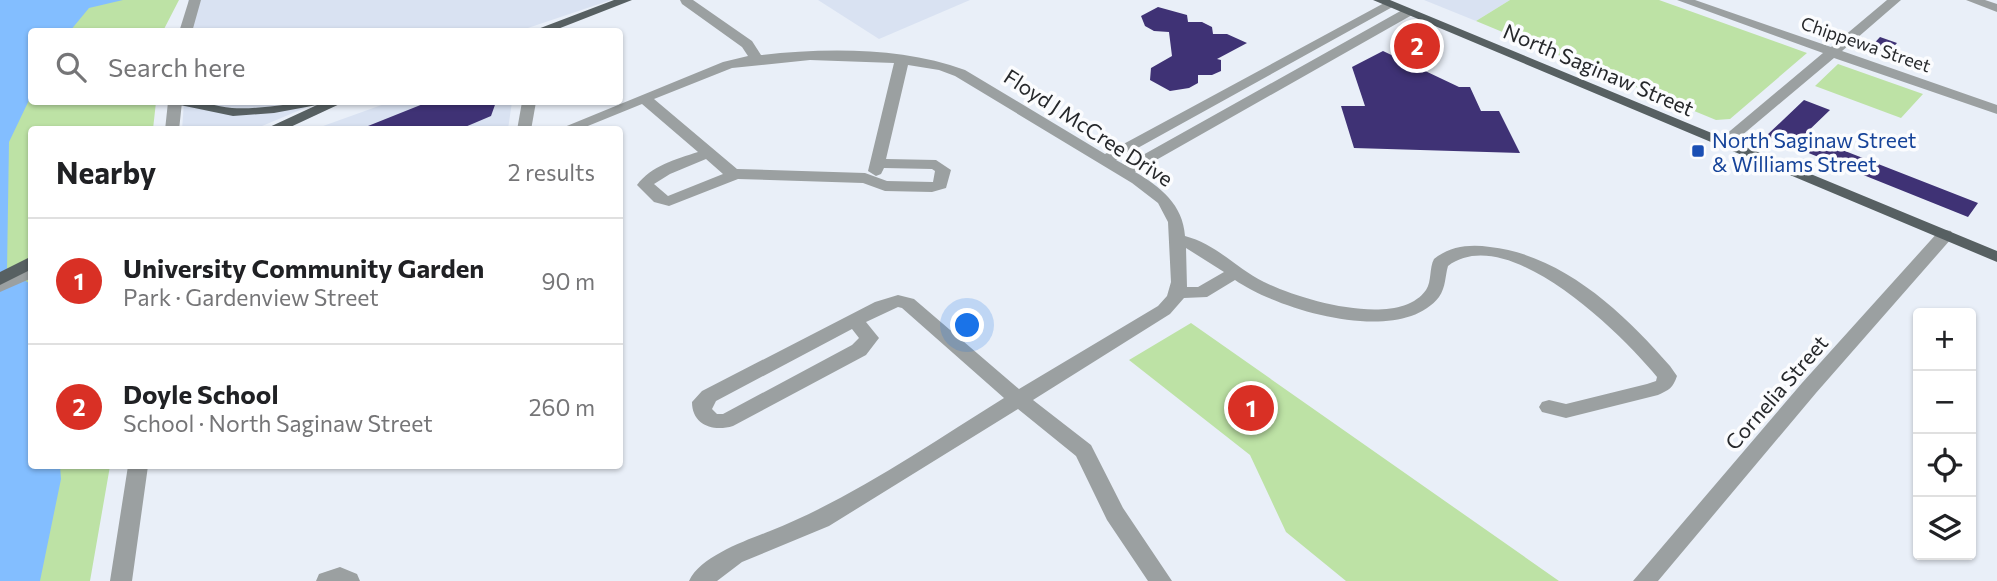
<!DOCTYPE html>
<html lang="en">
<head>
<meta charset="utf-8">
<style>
	:root { --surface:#fff; --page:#f6f6f6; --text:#202124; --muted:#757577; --line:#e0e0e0; --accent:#d93025 }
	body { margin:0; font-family:Commissioner,sans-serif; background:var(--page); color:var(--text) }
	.controls { position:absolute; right:21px; bottom:21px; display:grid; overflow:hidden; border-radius:7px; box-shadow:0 2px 5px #0004 }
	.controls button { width:63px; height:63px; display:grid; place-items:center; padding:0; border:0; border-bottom:2px solid var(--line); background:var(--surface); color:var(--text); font:35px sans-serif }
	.you { position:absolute; left:968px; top:326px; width:24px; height:24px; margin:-18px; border:5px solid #fff; border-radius:50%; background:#1a73e8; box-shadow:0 0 0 10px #1a73e833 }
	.badge { display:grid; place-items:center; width:46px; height:46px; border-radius:50%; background:var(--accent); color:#fff; font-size:23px; font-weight:700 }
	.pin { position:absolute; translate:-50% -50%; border:4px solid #fff; box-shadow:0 2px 7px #0006 }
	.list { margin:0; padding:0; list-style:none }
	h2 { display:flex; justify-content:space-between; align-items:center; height:91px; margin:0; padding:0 28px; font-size:30px }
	h2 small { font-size:23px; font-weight:400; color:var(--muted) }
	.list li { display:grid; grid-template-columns:46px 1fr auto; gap:21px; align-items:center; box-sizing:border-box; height:126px; padding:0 28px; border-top:2px solid var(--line) }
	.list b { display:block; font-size:26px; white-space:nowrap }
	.list p { margin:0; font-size:23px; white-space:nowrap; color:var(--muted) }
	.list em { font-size:23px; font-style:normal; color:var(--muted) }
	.icon { flex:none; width:38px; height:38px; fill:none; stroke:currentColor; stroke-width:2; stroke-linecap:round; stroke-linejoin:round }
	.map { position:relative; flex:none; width:1997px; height:581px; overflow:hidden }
	.search { position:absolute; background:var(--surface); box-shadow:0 2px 5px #0004; left:28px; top:28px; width:595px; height:77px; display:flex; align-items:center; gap:18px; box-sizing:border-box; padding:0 24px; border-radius:7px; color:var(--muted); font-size:26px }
	.panel { position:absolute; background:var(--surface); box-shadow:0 2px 5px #0004; left:28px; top:126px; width:595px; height:343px; border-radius:7px }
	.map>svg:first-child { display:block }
	.built { fill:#d9e2f2 }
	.green { fill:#bde2a5 }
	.water { fill:#83beff }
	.building { fill:#3f3275 }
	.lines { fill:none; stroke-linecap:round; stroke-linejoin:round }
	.minor { fill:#9ba0a1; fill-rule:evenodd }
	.major { fill:#576062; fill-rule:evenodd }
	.transit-dot { fill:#1a4fb4; stroke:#fbfcfe; stroke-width:2.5 }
	.labels { text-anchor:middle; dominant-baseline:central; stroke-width:7; stroke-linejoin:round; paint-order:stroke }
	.far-street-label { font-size:18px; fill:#26282b; stroke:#fbfcfe }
	.street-label { font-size:21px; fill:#26282b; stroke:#fbfcfe }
	.transit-label { font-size:21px; fill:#164399; stroke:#fbfcfe; text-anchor:start }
</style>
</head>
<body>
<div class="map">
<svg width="1997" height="581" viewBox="0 0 1997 581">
	<rect width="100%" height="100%" fill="#e9eff8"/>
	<path class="built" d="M188,0H611L519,31L188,32Z
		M818,0H970L879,39Z
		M1424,0H1510L1476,21Z
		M184,102H319L255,129L182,130Z
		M390,102H512L508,129L312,130Z"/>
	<path class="green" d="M0,0H179L163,31L32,32V102H156L153,129L32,130V466H110L90,581H0Z
		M1510,0H1659L1807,53L1730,119L1716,120L1476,21Z
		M1838,64L1923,94L1901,118L1815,86Z
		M1191,323L1559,581H1346L1286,532L1250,455L1129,360Z"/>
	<path class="water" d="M0,0H123L89,8L70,31L32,32L31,96L9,142L7,271L31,284L32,466H60L61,479L40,581H0Z"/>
	<path class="building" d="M1158,7L1187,15L1188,22H1202L1212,27L1213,34H1227L1247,43L1217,59L1221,60V71L1212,75H1198V83L1189,88L1170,91L1150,80L1151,68L1172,56L1169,32L1154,31L1145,26L1141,16Z
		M1880,37L1897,43L1885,56L1868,50Z
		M1383,51L1459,87H1470L1481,111H1499L1520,153L1354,148L1341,106H1365L1352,67Z
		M1804,100L1830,110L1804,135L1978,203L1968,217L1766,136Z
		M428,102H496L491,116L458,130H358Z"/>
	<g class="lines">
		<path class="minor" d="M189,0H201L192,32H179Z
			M680,0H693L752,41L761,55C826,48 902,47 965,70L1105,154L1386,2L1390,1L1396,5L1116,160L1125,165L1404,9H1412V15L1135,172C1161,187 1183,205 1185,236C1216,244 1236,268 1264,282C1298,299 1398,330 1426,290C1432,281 1429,268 1434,259C1450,246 1470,244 1490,247C1563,255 1624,313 1670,366L1677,376C1673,388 1669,390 1658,395L1566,418L1542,412L1539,407L1542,402L1549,400L1566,404L1647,384L1656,381L1657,377C1622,334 1508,221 1448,266C1445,276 1446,287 1439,297C1400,347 1278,310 1235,280L1207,297L1184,298L1170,314L1033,400L1091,445L1123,508L1172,581H1148L1107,520L1076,456L1018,409L829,526L742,562L717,581H689C701,556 745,541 770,531C853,498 928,445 1004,398L902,308L898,307L866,322L879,338L866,355L733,426C713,432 692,425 692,402L702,391L875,302L898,295L914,299L1019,389L1158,306L1167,296L1171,282L1168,222L1158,203L1132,183L955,76L939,70L908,65L886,159L936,160L951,170L946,188L932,192L885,191L863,183L738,179L669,206L654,202L637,185C651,166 676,159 698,152L642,104L578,130H557L723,62L748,56L742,47L682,4ZM810,60L894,63L868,171L876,176L881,174L884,168L932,169L935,171L933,182L887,181L865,173L737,169L654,99L732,68ZM706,159L723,174L668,196L654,184L670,174ZM1186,248L1224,272L1198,287H1187ZM852,329L859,338L852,345L723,414H717L712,409L716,401Z
			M1677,0H1695L1831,47L1887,0H1901L1842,51L1997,105V114L1834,58L1728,147H1718L1716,144L1718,141L1823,53Z
			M1966,0H1985L1997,4V12Z
			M168,102H182L179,130H165Z
			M522,102H536L531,130H517Z
			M1945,230L1951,231L1953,235L1951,239L1816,393L1658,581H1633L1802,383L1939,231Z
			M32,266V278L0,292V279Z
			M128,466H148L132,581H110Z
			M340,567L357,574L360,581H316L319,574Z"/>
		<path class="major" d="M614,0H632L550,32H530Z
			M1373,0H1390L1997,251V262Z
			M178,102C197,100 213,106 232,108C261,110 291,102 320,102L318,105L326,102H344L284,130H263L317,105L274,113L233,116L180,105Z
			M32,256V269L0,285V272Z"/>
	</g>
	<rect class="transit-dot" x="1691" y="144" width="14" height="14" rx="3.5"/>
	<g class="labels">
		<g class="far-street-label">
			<text transform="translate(1866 44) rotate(19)">Chippewa Street</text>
		</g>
		<g class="street-label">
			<text transform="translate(1599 69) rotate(23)">North Saginaw Street</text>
			<text transform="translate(1089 127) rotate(33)">Floyd J McCree Drive</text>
			<text transform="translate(1776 392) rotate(-49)">Cornelia Street</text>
		</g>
		<g class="transit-label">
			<text x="1712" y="139">North Saginaw Street<tspan x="1712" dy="24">&amp; Williams Street</tspan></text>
		</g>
	</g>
</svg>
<div class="controls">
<button>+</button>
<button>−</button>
<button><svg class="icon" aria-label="locate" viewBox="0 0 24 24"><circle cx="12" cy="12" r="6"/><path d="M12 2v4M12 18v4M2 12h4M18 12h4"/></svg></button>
<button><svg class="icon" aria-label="layers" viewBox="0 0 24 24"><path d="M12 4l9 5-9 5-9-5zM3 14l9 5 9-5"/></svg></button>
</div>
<div class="you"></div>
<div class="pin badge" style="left:1251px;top:408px">1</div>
<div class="pin badge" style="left:1417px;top:46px">2</div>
<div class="search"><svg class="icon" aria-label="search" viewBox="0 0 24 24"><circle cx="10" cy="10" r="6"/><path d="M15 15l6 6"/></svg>Search here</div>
<section class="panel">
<h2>Nearby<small>2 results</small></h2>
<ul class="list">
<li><span class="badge">1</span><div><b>University Community Garden</b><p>Park · Gardenview Street</p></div><em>90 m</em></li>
<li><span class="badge">2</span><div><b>Doyle School</b><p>School · North Saginaw Street</p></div><em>260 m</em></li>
</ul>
</section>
</div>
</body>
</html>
